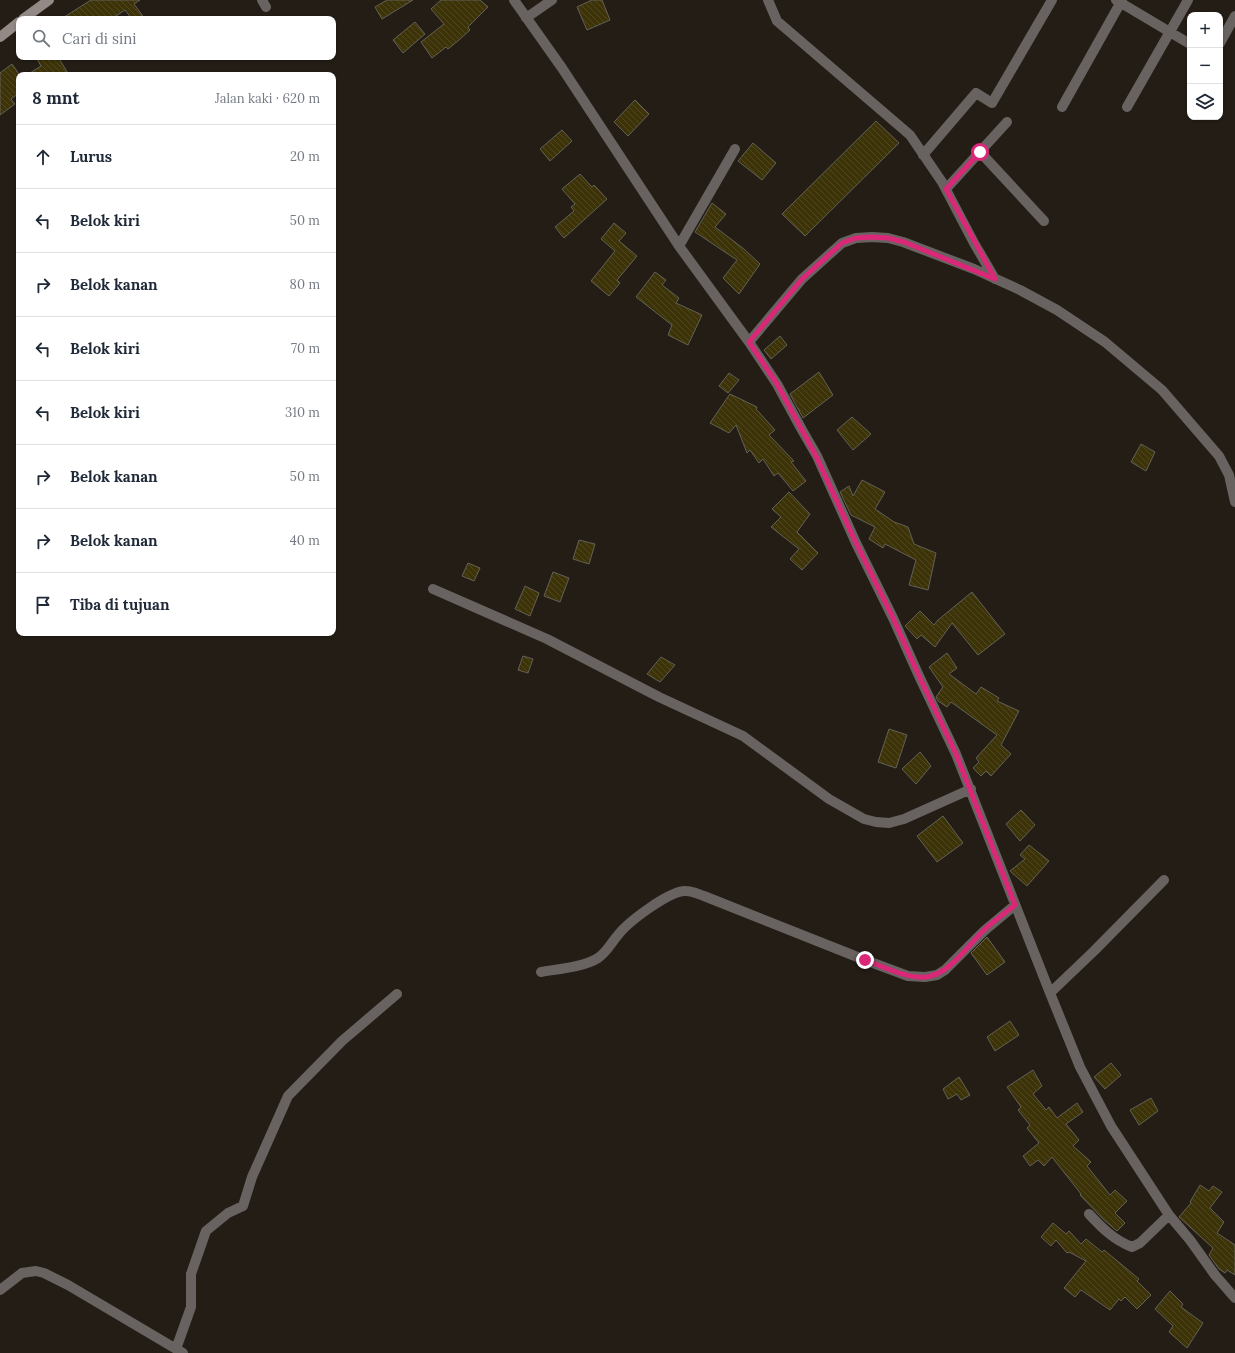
<!DOCTYPE html>
<html lang="id">
<head>
<meta charset="utf-8">
<style>
	:root { --surface:#fff; --page:#f2f2f3; --text:#1f2937; --muted:#747a83; --line:#e0e1e3 }
	body { margin:0; font-family:Lora,serif; background:var(--page); color:var(--text) }
	.controls { position:absolute; right:12px; top:12px; display:grid; overflow:hidden; border-radius:8px; box-shadow:0 1px 3px #0004 }
	.controls button { width:36px; height:36px; display:grid; place-items:center; padding:0; border:0; border-bottom:1px solid var(--line); background:var(--surface); color:var(--text); font:20px sans-serif }
	.stop { position:absolute; width:12px; height:12px; margin:-9px; border:3px solid #db2777; border-radius:50%; background:#fff }
	.stop.end { background:#db2777; border-color:#fff; box-shadow:0 1px 4px #0008 }
	.list { margin:0; padding:0; list-style:none }
	h2 { display:flex; justify-content:space-between; align-items:center; height:52px; margin:0; padding:0 16px; font-size:17px }
	h2 small { font-size:13px; font-weight:400; color:var(--muted) }
	.list li { display:grid; grid-template-columns:26px 1fr auto; gap:12px; align-items:center; box-sizing:border-box; height:64px; padding:0 16px; border-top:1px solid var(--line) }
	.list b { display:block; font-size:15px; white-space:nowrap }
	.list em { font-size:13px; font-style:normal; color:var(--muted) }
	.icon { flex:none; width:22px; height:22px; fill:none; stroke:currentColor; stroke-width:2; stroke-linecap:round; stroke-linejoin:round }
	.map { position:relative; flex:none; width:1235px; height:1353px; overflow:hidden }
	.search { position:absolute; background:var(--surface); box-shadow:0 1px 3px #0004; left:16px; top:16px; width:320px; height:44px; display:flex; align-items:center; gap:10px; box-sizing:border-box; padding:0 14px; border-radius:8px; color:var(--muted); font-size:15px }
	.panel { position:absolute; background:var(--surface); box-shadow:0 1px 3px #0004; left:16px; top:72px; width:320px; height:564px; border-radius:8px }
	.map>svg:first-child { display:block }
	.building { fill:url(#building-back-hatch); stroke:#636156 }
	.lines { fill:none; stroke-linecap:round; stroke-linejoin:round }
	.street { stroke:#686361; stroke-width:10 }
	.secondary { stroke:#938a87; stroke-width:10 }
	.route { stroke:#db2777; stroke-width:5 }
</style>
</head>
<body>
<div class="map">
<svg width="1235" height="1353" viewBox="0 0 1235 1353">
	<defs>
		<pattern id="building-back-hatch" width="6" height="6" patternUnits="userSpaceOnUse"><rect width="6" height="6" fill="#3d3309"/><path d="M-1 5l2 2M0 0l6 6M5-1l2 2" fill="none" stroke="#504721"/></pattern>
	</defs>
	<rect width="100%" height="100%" fill="#231d15"/>
	<path class="building" d="M91,0H140L134,4L145,19H132L125,10L111,19H61Z
		M387,0H413L382,19L375,7Z
		M441,0H480L488,7L468,27L470,30L459,40L448,49L446,47L432,58L421,42L444,24L431,9Z
		M592,0H602L610,20L587,30L577,7Z
		M415,22L425,34L403,53L393,40Z
		M36,57H58L69,75H27L41,66Z
		M12,64L19,74V93L11,99L15,104L0,115V73Z
		M635,100L649,114L628,136L614,122Z
		M876,121L899,143L805,236L782,214Z
		M562,130L572,141L550,161L540,149Z
		M753,143L776,163L762,180L738,161Z
		M580,174L592,187L594,185L607,199L564,238L555,227L574,211L571,207L575,204L562,189Z
		M712,203L726,214L715,227L744,249L760,264L739,294L723,278L737,260L695,232Z
		M614,223L626,233L619,241L637,256L617,280L620,283L609,296L591,281L615,251L601,239Z
		M655,272L666,280L662,285L679,298L676,303L702,315L688,345L668,335L672,325L636,297Z
		M780,336L787,345L771,359L764,350Z
		M819,372L833,395L803,418L790,394Z
		M729,373L739,380L728,393L719,386Z
		M730,394L757,407L756,409L775,430L769,435L794,461L791,462L806,481L793,491L778,473L774,476L763,459L759,463L750,450L747,453L736,425L729,433L710,423Z
		M852,417L871,434L853,450L837,430Z
		M1141,444L1155,452L1146,471L1131,462Z
		M862,480L885,492L875,509L894,522L908,527L914,544L936,553L928,590L909,585L916,560L885,544L883,548L869,539L875,527L851,515L840,492L849,486L853,496Z
		M789,492L810,514L797,532L818,553L802,570L790,559L799,549L771,527L781,517L772,509Z
		M579,540L595,544L589,564L573,559Z
		M468,563L480,568L474,581L462,576Z
		M553,572L569,578L560,602L544,596Z
		M525,586L539,593L530,616L515,609Z
		M972,592L1005,634L978,655L952,623L935,647L921,635L917,639L905,626L920,611L934,625L938,620Z
		M947,653L957,668L949,674L976,694L981,687L999,698L997,701L1019,711L1001,745L1011,754L991,776L986,771L981,776L973,768L979,762L976,758L997,735L951,702L947,707L938,701L936,697L943,687L929,667Z
		M523,656L533,659L528,673L518,670Z
		M661,657L675,665L660,682L647,674Z
		M889,729L907,735L896,768L878,762Z
		M920,752L931,766L916,784L902,769Z
		M1021,810L1035,825L1020,841L1006,824Z
		M943,816L963,843L937,862L917,836Z
		M1029,845L1049,861L1027,886L1010,871L1025,859L1020,855Z
		M987,937L1005,962L987,975L971,953Z
		M1010,1021L1019,1035L995,1051L987,1037Z
		M1111,1063L1121,1075L1105,1089L1094,1077Z
		M1033,1070L1042,1086L1033,1094L1046,1110L1049,1107L1057,1118L1077,1103L1083,1112L1066,1124L1079,1140L1073,1146L1091,1162L1087,1166L1110,1195L1115,1190L1127,1201L1115,1213L1125,1223L1117,1231L1103,1219L1080,1195L1081,1194L1052,1157L1044,1166L1038,1160L1030,1166L1023,1156L1039,1143L1027,1128L1030,1125L1018,1110L1021,1107L1007,1087Z
		M959,1077L970,1095L961,1100L957,1094L948,1099L943,1089Z
		M1151,1098L1158,1111L1139,1125L1130,1110Z
		M1200,1185L1209,1191L1213,1186L1222,1192L1210,1208L1224,1222L1217,1233L1235,1245V1275L1227,1270L1225,1273L1219,1269L1209,1255L1213,1248L1179,1217L1191,1203L1190,1202Z
		M1053,1223L1066,1234L1069,1231L1081,1244L1086,1239L1102,1252L1104,1250L1139,1279L1137,1281L1151,1295L1137,1309L1125,1297L1121,1301L1119,1299L1110,1310L1081,1290L1075,1297L1064,1288L1086,1261L1069,1252L1067,1253L1056,1240L1051,1246L1041,1237Z
		M1170,1291L1183,1304L1181,1307L1203,1323L1187,1348L1169,1332L1173,1326L1155,1309Z"/>
	<g class="lines">
		<path class="street" d="M262,0L266,7
			M514,0L562,68L679,246L749,342L777,384L802,430L817,456L856,543L893,618L919,676L956,754L1050,993L1080,1067L1111,1126L1169,1215L1190,1240L1215,1275L1235,1298
			M768,0L777,21L910,135L942,182L974,243L995,279
			M1116,0L1190,44
			M526,18L552,0
			M1220,43L1235,16
			M1062,107L1122,0
			M1127,107L1188,0
			M980,152L1044,221
			M923,155L976,93L992,103L1052,0
			M946,189L1007,122
			M679,246L735,149
			M749,342L802,279L842,243L856,238L872,237L888,238L903,242L974,269L1020,290L1057,310L1105,342L1162,390L1219,456L1229,475L1235,502
			M433,589L547,639L659,697L743,736L829,799L864,819L876,822L889,823L904,819L971,789
			M541,972C558,969 584,967 598,958C607,952 611,943 618,935C628,922 670,890 686,891C692,891 698,894 704,896L865,960L908,976L925,977L937,975L945,970L984,931L1015,905
			M1050,993L1094,951L1164,880
			M1089,1214C1102,1228 1114,1240 1132,1247L1140,1243L1169,1215
			M0,1290L22,1273L36,1271L44,1273L68,1285L183,1353
			M176,1349L191,1307V1274L206,1231L228,1213L243,1206L252,1177L288,1096L342,1041L397,994"/>
		<path class="secondary" d="M23,19L49,0
			M0,37L19,22"/>
	</g>
	<g class="lines">
		<path class="route" d="M865,960C882,966 907,979 926,977C949,975 968,945 984,930C994,921 1005,913 1015,905L956,754L919,676L893,618L856,543L816,456L777,384L749,342L802,279L842,243L856,238L872,237L888,238L904,242L995,279L946,189L980,152"/>
	</g>
</svg>
<div class="controls">
<button>+</button>
<button>−</button>
<button><svg class="icon" aria-label="layers" viewBox="0 0 24 24"><path d="M12 4l9 5-9 5-9-5zM3 14l9 5 9-5"/></svg></button>
</div>
<div class="stop" style="left:980px;top:152px"></div>
<div class="stop end" style="left:865px;top:960px"></div>
<div class="search"><svg class="icon" aria-label="search" viewBox="0 0 24 24"><circle cx="10" cy="10" r="6"/><path d="M15 15l6 6"/></svg>Cari di sini</div>
<section class="panel">
<h2>8 mnt<small>Jalan kaki · 620 m</small></h2>
<ul class="list">
<li><svg class="icon" aria-label="ahead" viewBox="0 0 24 24"><path d="M12 20V5M6 11l6-6 6 6"/></svg><div><b>Lurus</b></div><em>20 m</em></li>
<li><svg class="icon" aria-label="left" viewBox="0 0 24 24"><path d="M17 20v-9H6M10 6l-5 5 5 5"/></svg><div><b>Belok kiri</b></div><em>50 m</em></li>
<li><svg class="icon" aria-label="right" viewBox="0 0 24 24"><path d="M7 20v-9h11M14 6l5 5-5 5"/></svg><div><b>Belok kanan</b></div><em>80 m</em></li>
<li><svg class="icon" aria-label="left" viewBox="0 0 24 24"><path d="M17 20v-9H6M10 6l-5 5 5 5"/></svg><div><b>Belok kiri</b></div><em>70 m</em></li>
<li><svg class="icon" aria-label="left" viewBox="0 0 24 24"><path d="M17 20v-9H6M10 6l-5 5 5 5"/></svg><div><b>Belok kiri</b></div><em>310 m</em></li>
<li><svg class="icon" aria-label="right" viewBox="0 0 24 24"><path d="M7 20v-9h11M14 6l5 5-5 5"/></svg><div><b>Belok kanan</b></div><em>50 m</em></li>
<li><svg class="icon" aria-label="right" viewBox="0 0 24 24"><path d="M7 20v-9h11M14 6l5 5-5 5"/></svg><div><b>Belok kanan</b></div><em>40 m</em></li>
<li><svg class="icon" aria-label="arrive" viewBox="0 0 24 24"><path d="M6 21V4h12l-3 4 3 4H6"/></svg><div><b>Tiba di tujuan</b></div></li>
</ul>
</section>
</div>
</body>
</html>
